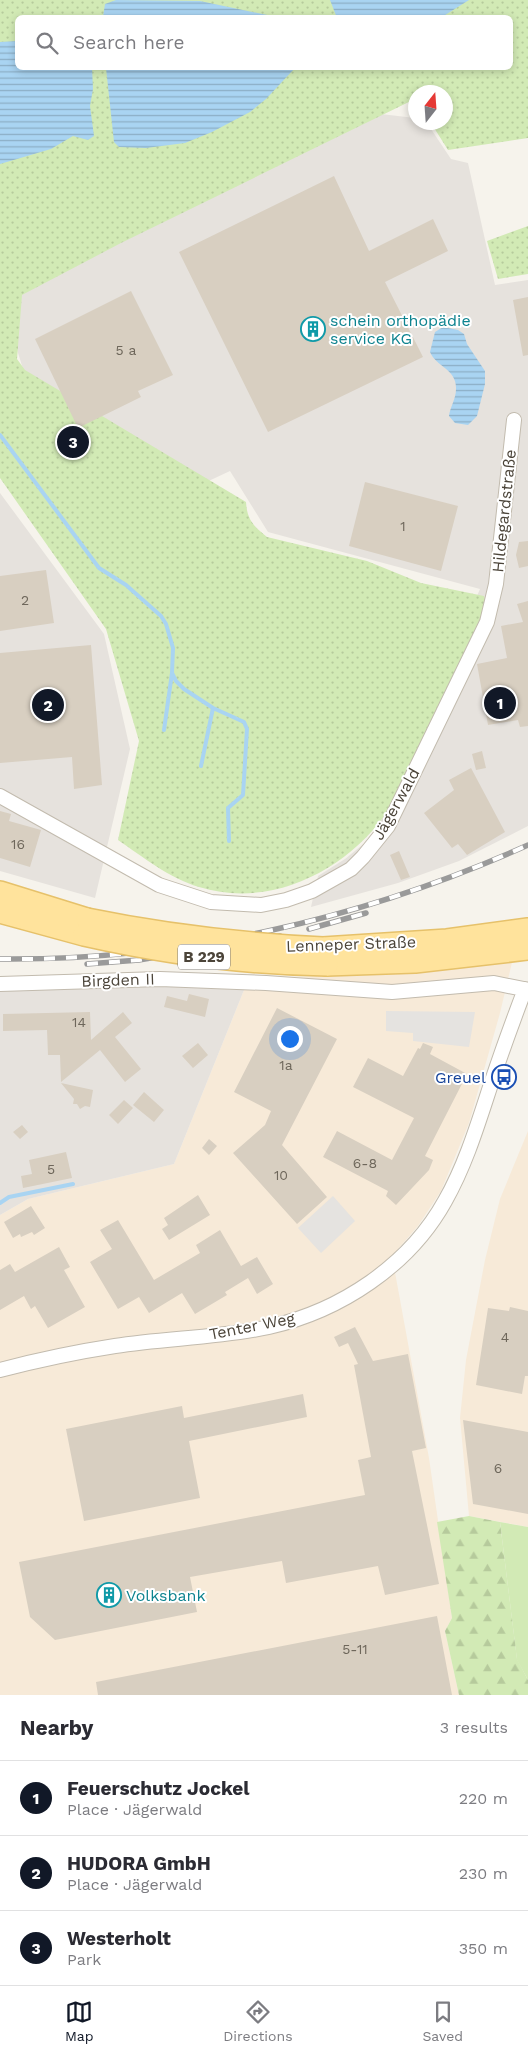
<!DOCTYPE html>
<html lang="en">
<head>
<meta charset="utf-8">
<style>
	:root { --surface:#fff; --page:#f7f7f7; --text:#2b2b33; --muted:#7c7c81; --line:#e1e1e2; --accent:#111827 }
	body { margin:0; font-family:"Work Sans",sans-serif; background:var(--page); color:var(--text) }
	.compass { position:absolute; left:408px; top:85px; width:45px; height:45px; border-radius:50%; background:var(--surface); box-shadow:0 2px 8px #0003; rotate:17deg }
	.you { position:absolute; left:289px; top:1038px; width:18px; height:18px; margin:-12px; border:4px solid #fff; border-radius:50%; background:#1a73e8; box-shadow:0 0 0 8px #1a73e833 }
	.badge { display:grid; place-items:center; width:32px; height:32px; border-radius:50%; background:var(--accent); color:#fff; font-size:16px; font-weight:700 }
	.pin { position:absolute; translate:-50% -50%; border:2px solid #fff; box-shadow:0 1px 5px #0006 }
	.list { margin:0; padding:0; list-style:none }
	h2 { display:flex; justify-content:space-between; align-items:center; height:65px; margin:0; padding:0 20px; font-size:21px }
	h2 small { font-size:16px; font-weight:400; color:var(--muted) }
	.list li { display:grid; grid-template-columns:32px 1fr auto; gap:15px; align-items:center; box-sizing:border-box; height:75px; padding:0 20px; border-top:1px solid var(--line) }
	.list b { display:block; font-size:19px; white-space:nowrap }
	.list p { margin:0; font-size:16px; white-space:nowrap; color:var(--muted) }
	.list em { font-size:16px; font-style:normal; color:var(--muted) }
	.icon { flex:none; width:28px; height:28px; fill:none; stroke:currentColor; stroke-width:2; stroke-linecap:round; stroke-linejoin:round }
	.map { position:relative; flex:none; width:528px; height:1695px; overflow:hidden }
	.search { position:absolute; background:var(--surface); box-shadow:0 2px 8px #0003; left:15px; right:15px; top:15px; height:55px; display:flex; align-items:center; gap:12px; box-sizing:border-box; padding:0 18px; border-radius:8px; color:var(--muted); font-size:19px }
	.sheet { height:290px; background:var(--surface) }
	nav { display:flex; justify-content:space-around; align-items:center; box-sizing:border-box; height:70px; border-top:1px solid var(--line); background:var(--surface); font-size:14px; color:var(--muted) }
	nav a { display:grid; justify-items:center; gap:2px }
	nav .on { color:var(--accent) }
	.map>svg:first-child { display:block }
	.commercial { fill:#f7ead8 }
	.industrial { fill:#e6e2dd }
	.grass { fill:#d2eab5 }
	.forest { fill:url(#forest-firs) }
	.park { fill:url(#park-dots); fill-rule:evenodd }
	.parking { fill:#e5e3e0 }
	.water { fill:url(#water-rules) }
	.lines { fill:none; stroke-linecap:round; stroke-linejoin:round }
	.stream { stroke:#a9d4f2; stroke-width:4 }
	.building { fill:#d8cfc1 }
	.street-casing { stroke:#c2bbae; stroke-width:16 }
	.primary-casing { stroke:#e6c16a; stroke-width:24 }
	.street { stroke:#fff; stroke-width:14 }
	.primary { stroke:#ffe39c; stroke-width:21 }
	.rail-casing { stroke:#9a9a9a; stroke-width:5.5 }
	.rail { stroke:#fff; stroke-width:4; stroke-dasharray:11; stroke-linecap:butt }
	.primary-bridge-casing { stroke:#e6c16a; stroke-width:24; stroke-linecap:butt }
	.primary-bridge { stroke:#ffe39c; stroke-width:21 }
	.labels { text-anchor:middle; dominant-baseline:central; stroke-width:4; stroke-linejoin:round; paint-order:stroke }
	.number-label { font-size:14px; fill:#6e675b }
	.shield { fill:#fff; stroke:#817c74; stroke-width:1 }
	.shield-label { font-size:15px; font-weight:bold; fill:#4b4439 }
	.culture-label { font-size:16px; fill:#0d838f; stroke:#fff; text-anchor:start }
	.street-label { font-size:16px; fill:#4b4439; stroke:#fff }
	.transit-label { font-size:16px; fill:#164399; stroke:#fff; text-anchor:end }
</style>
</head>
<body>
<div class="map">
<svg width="528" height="1695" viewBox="0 0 528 1695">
	<defs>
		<pattern id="forest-firs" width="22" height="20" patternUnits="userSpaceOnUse" patternTransform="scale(1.25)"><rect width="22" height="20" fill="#d2eab5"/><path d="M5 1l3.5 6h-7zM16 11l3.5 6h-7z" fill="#b6ca9c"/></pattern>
		<pattern id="park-dots" width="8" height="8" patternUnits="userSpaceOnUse" patternTransform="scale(1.25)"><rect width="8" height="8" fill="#d2eab5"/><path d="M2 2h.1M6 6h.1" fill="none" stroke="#b6ca9c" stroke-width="1.8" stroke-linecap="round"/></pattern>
		<pattern id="water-rules" width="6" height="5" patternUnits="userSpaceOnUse" patternTransform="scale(1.25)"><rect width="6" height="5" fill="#a9d4f2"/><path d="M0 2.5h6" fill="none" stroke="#8caec5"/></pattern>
	</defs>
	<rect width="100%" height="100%" fill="#f6f3ec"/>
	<path class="commercial" d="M514,954L500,1013L469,1123L441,1191L418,1226L392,1256L429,1458L452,1618L445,1631L459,1695H0V1215L28,1199L174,1164L244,990L295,978L451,965Z
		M528,1131V1527L469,1516L460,1418L466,1360L485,1260L500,1199Z"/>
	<path class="industrial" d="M372,113L415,118L416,122L427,123L451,159L468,163L495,285L528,280V826L459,861L398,883L311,907L318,876L345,859L372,837L480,589L268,532L230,471L200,485L28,385L14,340L8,279Z
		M0,493L104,634L130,749L95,898L0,871Z
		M160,986L244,990L174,1164L28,1199L0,1215V990Z"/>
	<path class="grass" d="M500,1522L528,1527V1680L517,1660Z"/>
	<path class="forest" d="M469,1516L500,1522L517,1659L528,1680V1695H459L445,1631L452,1618L437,1522Z"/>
	<path class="park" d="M0,0H528V138L448,150L431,123L446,122V92H416L415,99L121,243L22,295L17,359L25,370L246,502C247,519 253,526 267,537L367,561L421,583L484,596L488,608C463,660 439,713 412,765C403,781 395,800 385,815C344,872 269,909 199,887C169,878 143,857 118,840L139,741L106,629L0,478ZM18,18H510V68H18Z
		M528,226V274L498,279L487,241Z"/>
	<path class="parking" d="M386,1011L475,1012L469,1047L413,1041V1033L386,1031Z
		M333,1196L355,1221L321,1253L298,1228Z"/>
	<path class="water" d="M116,0L200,1L277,17H103L105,4Z
		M330,0H469L442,17L337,18Z
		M17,41L18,68H92L93,89L90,106L94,136L88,140L73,136L51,149L0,164V42Z
		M106,68H295L266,99L250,112L212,132L185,143L146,148L119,147L114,142Z
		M443,327L458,330L464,334L467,344L485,371V384L477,416L468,425L455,423L449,416C450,407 456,399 456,389C457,369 436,367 430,352L435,332Z"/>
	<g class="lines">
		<path class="stream" d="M0,435L99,568L126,585L161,616L166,624L173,648L172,673L176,681L184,689L213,708L244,722L247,729L243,795L228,808L229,841
			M164,730L172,673
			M201,766L213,708
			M0,1203L9,1197L73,1184"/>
	</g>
	<path class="building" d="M334,176L369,251L433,219L448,251L385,282L423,357L268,432L179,252Z
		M131,291L173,375L138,391L141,397L78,428L35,339Z
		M528,297V355L523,356L513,300Z
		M365,482L458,506L441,571L349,546Z
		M528,541V566L519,568L516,555L519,542Z
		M46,570L54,623L0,631V576Z
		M528,601V726L520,727L518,720L488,725L477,664L507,658L501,626L523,622L517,604Z
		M91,645L102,785L74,789L72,757L0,763V653Z
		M482,751L486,768L476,770L472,754Z
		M471,768L505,832L467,855L458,844L452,848L424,813L454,790L449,780Z
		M0,811L11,814L9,821L41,830L30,867L0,858Z
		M399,851L410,877L401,880L390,855Z
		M189,994L209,999L205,1017L164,1007L167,996L187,1001Z
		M277,1008L337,1039L282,1145L327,1197L297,1224L233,1153L265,1125L271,1111L234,1092Z
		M90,1012L91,1040L123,1012L132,1023L115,1037L141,1069L125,1082L100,1050L61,1082L60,1055H48L47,1030L3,1031V1014Z
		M198,1043L208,1055L193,1068L182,1056Z
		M423,1043L433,1047L430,1054L467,1074L425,1156L433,1160L429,1170L396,1205L386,1196L388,1191L323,1157L337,1131L392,1160L414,1118L353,1087L368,1058L403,1076L418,1048L420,1049Z
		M61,1083L93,1090L90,1107L85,1106L80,1109L77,1104H73L74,1099Z
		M144,1092L164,1110L154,1122L133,1105Z
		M124,1100L133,1108L118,1124L109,1115Z
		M22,1125L28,1132L20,1139L13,1132Z
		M209,1139L217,1146L209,1155L202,1148Z
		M66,1152L72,1178L23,1188L21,1176L32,1174L29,1160Z
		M198,1195L210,1215L169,1240L162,1229L168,1225L164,1218Z
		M31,1206L45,1228L34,1235L32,1232L21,1237L20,1234L13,1238L4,1222Z
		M118,1220L154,1280L200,1253L196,1245L220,1230L241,1266L257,1257L273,1284L257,1294L248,1278L225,1292L227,1295L195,1314L182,1293L149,1313L139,1297L118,1309L90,1262L112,1249L100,1230Z
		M59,1247L70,1267L64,1270L85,1307L48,1328L35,1306L31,1309L24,1296L0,1310V1270L10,1264L15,1272Z
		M510,1307L528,1311V1376H525L522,1394L476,1385L488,1308L509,1311Z
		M355,1327L373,1361L408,1354L426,1448L412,1451L439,1584L385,1595L378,1566L286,1583L282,1561L190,1577L197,1612L55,1640L30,1617L19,1562L365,1495L358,1460L371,1457L354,1365L358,1364L348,1343L339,1347L334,1337Z
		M303,1394L307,1417L189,1441L200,1498L84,1521L66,1429L182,1406L184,1418Z
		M463,1420L528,1432V1514L473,1504Z
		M437,1616L452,1695H98L96,1682Z"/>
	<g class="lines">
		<defs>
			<path id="street" d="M0,796L159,885L211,902L261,905L286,900L312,891L351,869L363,857L388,826L487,622L496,584L514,420
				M0,984L160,979L266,983L392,992L494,983L528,990
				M0,1370C38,1360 76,1352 115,1346C166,1338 218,1338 269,1327C340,1311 409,1266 445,1201C467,1162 479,1120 493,1078C503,1048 514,1018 525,989"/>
			<path id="primary" d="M0,892L87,919
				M0,912L84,935
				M323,948L447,940L528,929
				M327,965L415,962L528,949"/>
		</defs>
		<use href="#street" class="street-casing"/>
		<use href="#primary" class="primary-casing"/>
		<use href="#street" class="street"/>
		<use href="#primary" class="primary"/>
		<defs>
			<path id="rail" d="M309,929L366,913
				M0,959C181,961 363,919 528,845
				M87,964L139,960L280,936"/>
		</defs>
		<use href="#rail" class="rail-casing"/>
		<use href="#rail" class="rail"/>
		<defs>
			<path id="primary-bridge" d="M87,919C165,935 243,944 323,948
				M84,935C164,953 244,964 327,965"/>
		</defs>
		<use href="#primary-bridge" class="primary-bridge-casing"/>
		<use href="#primary-bridge" class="primary-bridge"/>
	</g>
	<defs>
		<symbol id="building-ring" viewBox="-11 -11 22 22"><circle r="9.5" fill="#fff" stroke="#0f9aa8" stroke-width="1.5"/><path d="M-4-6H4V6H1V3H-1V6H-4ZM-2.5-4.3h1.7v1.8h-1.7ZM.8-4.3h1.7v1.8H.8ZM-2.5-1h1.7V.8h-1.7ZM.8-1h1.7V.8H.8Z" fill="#0f9aa8"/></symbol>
		<symbol id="bus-ring" viewBox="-11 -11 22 22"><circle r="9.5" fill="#fff" stroke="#1a4fb4" stroke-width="1.5"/><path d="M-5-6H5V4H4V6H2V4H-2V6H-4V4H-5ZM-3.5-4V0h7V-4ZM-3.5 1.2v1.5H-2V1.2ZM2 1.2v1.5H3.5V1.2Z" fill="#1a4fb4"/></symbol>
	</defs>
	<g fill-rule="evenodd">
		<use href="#building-ring" x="299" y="315" width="28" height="28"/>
		<use href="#bus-ring" x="490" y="1063" width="28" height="28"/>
		<use href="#building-ring" x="95" y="1581" width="28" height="28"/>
	</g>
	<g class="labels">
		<g class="number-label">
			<text x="126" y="350">5 a</text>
			<text x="403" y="526">1</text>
			<text x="25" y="600">2</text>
			<text x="18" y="844">16</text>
			<text x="79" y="1022">14</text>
			<text x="286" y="1065">1a</text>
			<text x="365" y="1163">6-8</text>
			<text x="51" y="1169">5</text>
			<text x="281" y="1175">10</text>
			<text x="505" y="1337">4</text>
			<text x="498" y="1468">6</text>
			<text x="355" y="1649">5-11</text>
		</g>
		<rect class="shield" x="178" y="944.5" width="52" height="25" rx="4"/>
		<g class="shield-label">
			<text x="204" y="957">B 229</text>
		</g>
		<g class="culture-label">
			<text x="330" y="320">schein orthopädie<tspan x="330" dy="18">service KG</tspan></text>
			<text x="126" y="1595">Volksbank</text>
		</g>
		<g class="street-label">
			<text transform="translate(504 511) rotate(-84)">Hildegardstraße</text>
			<text transform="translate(396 804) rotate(-61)">Jägerwald</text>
			<text transform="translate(351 944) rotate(-2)">Lenneper Straße</text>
			<text transform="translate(118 980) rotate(-2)">Birgden II</text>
			<text transform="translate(252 1326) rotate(-11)">Tenter Weg</text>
		</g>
		<g class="transit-label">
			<text x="486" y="1077">Greuel</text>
		</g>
	</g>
</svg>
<svg class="compass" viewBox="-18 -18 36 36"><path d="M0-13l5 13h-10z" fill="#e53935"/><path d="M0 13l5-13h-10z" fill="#7c7c81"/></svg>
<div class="you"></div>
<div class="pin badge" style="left:500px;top:703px">1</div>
<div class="pin badge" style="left:48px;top:705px">2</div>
<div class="pin badge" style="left:73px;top:442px">3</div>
<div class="search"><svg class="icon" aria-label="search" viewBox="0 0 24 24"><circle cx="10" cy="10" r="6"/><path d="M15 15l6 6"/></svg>Search here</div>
</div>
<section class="sheet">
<h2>Nearby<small>3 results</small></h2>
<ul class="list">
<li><span class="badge">1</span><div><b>Feuerschutz Jockel</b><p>Place · Jägerwald</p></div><em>220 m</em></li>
<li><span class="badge">2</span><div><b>HUDORA GmbH</b><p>Place · Jägerwald</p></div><em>230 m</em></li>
<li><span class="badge">3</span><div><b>Westerholt</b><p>Park</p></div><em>350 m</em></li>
</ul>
</section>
<nav>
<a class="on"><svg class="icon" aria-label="map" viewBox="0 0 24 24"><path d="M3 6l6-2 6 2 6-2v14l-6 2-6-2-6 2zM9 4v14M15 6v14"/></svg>Map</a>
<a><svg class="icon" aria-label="directions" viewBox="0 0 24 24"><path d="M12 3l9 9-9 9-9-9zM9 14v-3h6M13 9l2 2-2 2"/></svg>Directions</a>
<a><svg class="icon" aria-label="saved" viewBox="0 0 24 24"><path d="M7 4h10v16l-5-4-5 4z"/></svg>Saved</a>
</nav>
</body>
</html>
